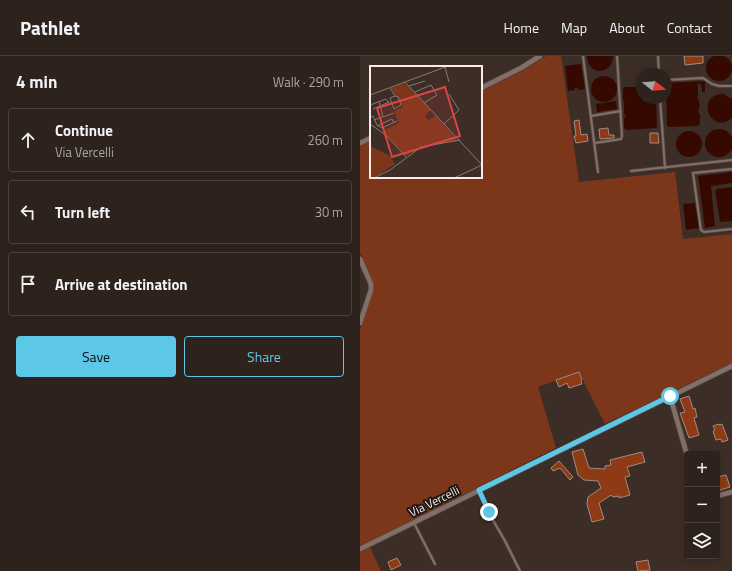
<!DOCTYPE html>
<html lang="en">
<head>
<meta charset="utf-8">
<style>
	:root { --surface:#2e221d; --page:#362a26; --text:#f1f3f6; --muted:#a7a4a4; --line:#493f3b; --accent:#5dc7e8 }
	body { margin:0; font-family:"Titillium Web",sans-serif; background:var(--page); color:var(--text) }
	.controls { position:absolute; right:12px; bottom:12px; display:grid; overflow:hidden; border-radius:4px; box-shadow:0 2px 6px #0003 }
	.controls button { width:36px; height:36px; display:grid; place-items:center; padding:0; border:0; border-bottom:1px solid var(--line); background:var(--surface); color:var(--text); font:20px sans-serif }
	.compass { position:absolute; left:276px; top:12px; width:36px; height:36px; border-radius:50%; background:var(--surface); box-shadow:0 2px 6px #0003; rotate:107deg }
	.stop { position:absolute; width:12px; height:12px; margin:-9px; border:3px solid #5dc7e8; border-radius:50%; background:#fff }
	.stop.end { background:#5dc7e8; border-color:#fff; box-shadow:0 1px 4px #0008 }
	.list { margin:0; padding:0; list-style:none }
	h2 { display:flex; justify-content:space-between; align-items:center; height:52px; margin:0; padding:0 16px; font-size:17px }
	h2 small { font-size:13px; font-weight:400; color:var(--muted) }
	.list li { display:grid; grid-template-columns:26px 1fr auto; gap:12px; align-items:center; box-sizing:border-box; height:64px; margin:0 8px 8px; padding:0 8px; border:1px solid var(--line); border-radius:4px }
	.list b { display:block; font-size:15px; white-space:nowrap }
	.list p { margin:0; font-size:13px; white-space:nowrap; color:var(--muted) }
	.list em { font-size:13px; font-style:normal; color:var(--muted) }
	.actions { display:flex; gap:8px; padding:12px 16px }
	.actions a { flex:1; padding:9px 0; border:1px solid var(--accent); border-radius:4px; text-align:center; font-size:14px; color:var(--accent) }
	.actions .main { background:var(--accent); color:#111 }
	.icon { flex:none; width:22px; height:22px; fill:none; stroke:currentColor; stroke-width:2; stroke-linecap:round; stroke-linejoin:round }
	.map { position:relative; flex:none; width:372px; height:515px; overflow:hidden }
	header { display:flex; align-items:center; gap:24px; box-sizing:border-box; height:56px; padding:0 20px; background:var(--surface); border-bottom:1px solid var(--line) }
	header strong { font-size:19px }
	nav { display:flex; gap:22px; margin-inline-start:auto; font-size:14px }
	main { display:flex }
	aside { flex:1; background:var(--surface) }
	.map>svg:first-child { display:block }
	.green { fill:#7c371b }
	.water { fill:#350900 }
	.building { fill:#8e3a15; stroke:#a08c84 }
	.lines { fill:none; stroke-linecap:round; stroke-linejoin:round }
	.lane-casing { stroke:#574943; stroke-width:3.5 }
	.street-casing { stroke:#574943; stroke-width:6 }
	.lane { stroke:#826f68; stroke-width:2 }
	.street { stroke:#826f68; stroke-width:4.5 }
	.route { stroke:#5dc7e8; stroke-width:5 }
	.labels { text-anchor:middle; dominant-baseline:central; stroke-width:4; stroke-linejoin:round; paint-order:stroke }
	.street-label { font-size:12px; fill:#f7ece8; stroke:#1f1714 }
	.inset-road { fill:none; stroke:#877974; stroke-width:1 }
	.view { fill:#db4545; fill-opacity:0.15; stroke:#db4545; stroke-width:2 }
	.inset-edge { fill:none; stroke:#f7ece8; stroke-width:2 }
</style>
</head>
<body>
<header>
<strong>Pathlet</strong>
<nav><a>Home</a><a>Map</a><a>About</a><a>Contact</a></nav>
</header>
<main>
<aside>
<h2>4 min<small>Walk · 290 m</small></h2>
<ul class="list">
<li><svg class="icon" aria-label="ahead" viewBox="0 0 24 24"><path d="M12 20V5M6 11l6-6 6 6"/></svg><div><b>Continue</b><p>Via Vercelli</p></div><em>260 m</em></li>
<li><svg class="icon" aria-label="left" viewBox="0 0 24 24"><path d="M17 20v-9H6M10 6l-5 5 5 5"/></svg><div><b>Turn left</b></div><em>30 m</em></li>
<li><svg class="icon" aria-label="arrive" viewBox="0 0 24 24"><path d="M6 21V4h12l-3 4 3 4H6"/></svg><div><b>Arrive at destination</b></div></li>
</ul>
<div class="actions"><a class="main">Save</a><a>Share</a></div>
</aside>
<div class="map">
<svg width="372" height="515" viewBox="0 0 372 515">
	<rect width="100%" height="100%" fill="#3d2d27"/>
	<path class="green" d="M186,0H201L219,126L315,116L323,183L372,178V307L245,368L219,316L178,331L196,392L0,491V274L14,231L4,205L0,197V89L11,84V121H121V35L160,16Z
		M10,491L21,515H0V496Z"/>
	<path class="water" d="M346 12a13 13 0 1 1 26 0a13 13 0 1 1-26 0Z
		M227,0H253C253,9 247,15 238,15C231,13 227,8 227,0Z
		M221,8L225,33L218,34V32H215V34L208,35L205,10Z
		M231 33a13 13 0 1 1 26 0a13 13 0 1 1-26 0Z
		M345,25V36H342L341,28H336L338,29V40L337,41C340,45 340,52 338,56L340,58V68L338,70L310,71L307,70L306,27Z
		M264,31H282V42H296L297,70L296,72L266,74L264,72V62L266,60L264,58V47L265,46L263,44V33Z
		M363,38L372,43V62C351,80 334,39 363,38Z
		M256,45L257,53L237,56L236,48Z
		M345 87a14 14 0 1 1 28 0a14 14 0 1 1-28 0Z
		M316 88a13 13 0 1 1 26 0a13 13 0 1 1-26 0Z
		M372,116V127L351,130L355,170L345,172L338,120Z
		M372,131V165L360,166L355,135L357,133Z
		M335,147L339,172L326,174L323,148Z"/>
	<path class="building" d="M324,0H343V7L325,9Z
		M219,64L221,79L227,78L228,85L216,87L214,80H216L214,65Z
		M248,72L249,79H254V82L240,83L239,73Z
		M290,77H298L299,87H290Z
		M219,316L222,324L221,325L222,328L209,332L207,327L199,331L196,324Z
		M329,340L333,353L335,352L337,361L334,362L339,379L329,382L320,357L325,356L320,343Z
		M359,368V369L362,368L368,384L362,386L361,383L356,384L353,375L355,374L353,370Z
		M223,393L229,412L245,413V410L251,409L250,404L282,396L285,406L267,411L270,420L265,421L270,439L259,442V440L253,441L251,439L239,447L244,463L232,466L227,448L228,441L241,432L238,425L224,424L218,419L212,396Z
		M199,405L213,421L210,424L200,412L193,415L191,412Z
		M366,419L370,431L357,435V421Z
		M37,502L41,509L31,514L28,506Z
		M288,504L290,514L278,515L276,506Z"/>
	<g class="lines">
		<defs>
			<path id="lane" d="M223,0L238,116
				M298,0L299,18
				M306,24L343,22L352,28L359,30H372
				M300,42L305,112
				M231,60L261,55
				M235,87L261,83L262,80L257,0
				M372,113L333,117L341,174L344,176L372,173
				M271,115L372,104
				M119,436L126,452L145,485L160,515
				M54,467L75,508"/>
			<path id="street" d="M121,32L161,12L180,0
				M0,87L11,82
				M0,203L11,228V234L0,267
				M310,340L327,399
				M357,440L372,436
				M0,493L372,310"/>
		</defs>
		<use href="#lane" class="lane-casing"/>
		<use href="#street" class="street-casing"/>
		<use href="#lane" class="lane"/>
		<use href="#street" class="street"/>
	</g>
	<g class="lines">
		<path class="route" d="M129,456L119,434L310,340"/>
	</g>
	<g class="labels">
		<g class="street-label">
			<text transform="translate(74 445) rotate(-26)">Via Vercelli</text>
		</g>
	</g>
	<g transform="translate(10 10)">
		<rect width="112" height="112" fill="#3d2d27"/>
		<path d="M35,17L61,44L55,50L58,54L66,50L88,75L52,80L36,90L13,65L29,57L24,45L33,41L21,22ZM0,80L19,89L25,98L4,112H0Z" fill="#7c371b"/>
		<path class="inset-road" d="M75,1L79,16M35,16L112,99M39,20L55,15M20,22L25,30L20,32L24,43L31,39L28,31L25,30M45,26L61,19L67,29L54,37M0,29L78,0M9,35L13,51M0,39L16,33L21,39M3,43L19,36M0,51L3,50L7,59L12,62L27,55M4,54L24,47M0,58L17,70L36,91M74,58L89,44L79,28M7,60L22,53L24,57M4,112L20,104L51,81L90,74M84,112L112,99"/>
		<path class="view" d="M75,21L90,70L22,91L7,42Z"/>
		<rect width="112" height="112" class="inset-edge"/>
	</g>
</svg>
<div class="controls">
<button>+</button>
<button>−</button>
<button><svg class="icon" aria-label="layers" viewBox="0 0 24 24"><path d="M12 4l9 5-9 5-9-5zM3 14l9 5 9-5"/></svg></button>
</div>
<svg class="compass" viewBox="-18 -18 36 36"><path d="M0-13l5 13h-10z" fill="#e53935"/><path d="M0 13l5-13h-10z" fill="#a7a4a4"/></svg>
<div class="stop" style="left:310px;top:340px"></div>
<div class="stop end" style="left:129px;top:456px"></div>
</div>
</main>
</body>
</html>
